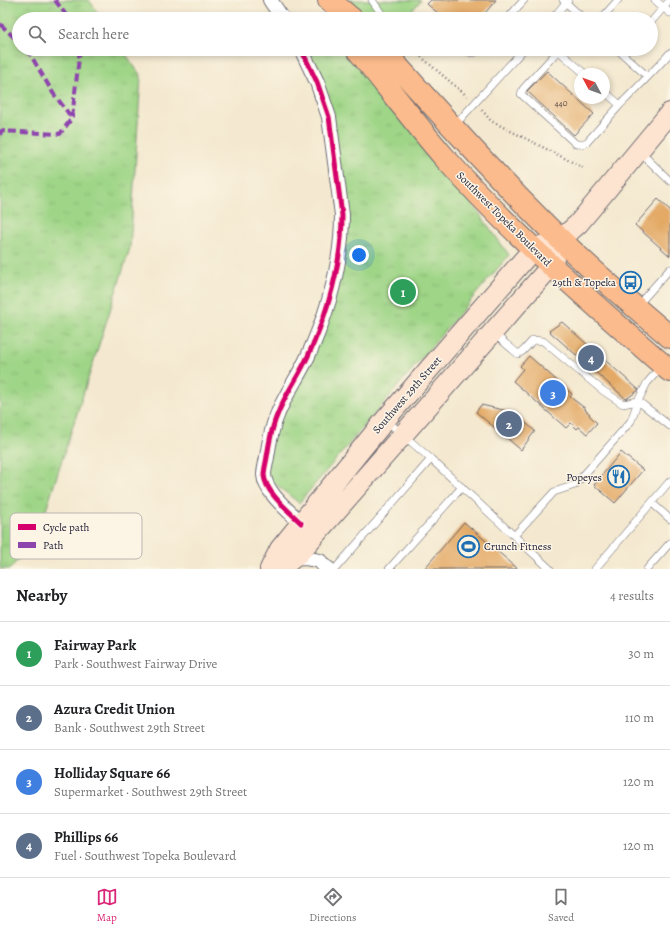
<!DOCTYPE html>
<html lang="en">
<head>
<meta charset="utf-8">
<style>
	:root { --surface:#fff; --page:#f2f2f2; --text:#202124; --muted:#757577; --line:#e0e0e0; --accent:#db2777 }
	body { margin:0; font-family:Alegreya,serif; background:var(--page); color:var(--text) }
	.compass { position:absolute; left:574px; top:68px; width:36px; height:36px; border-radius:50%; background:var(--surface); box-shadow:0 2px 6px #0003; rotate:311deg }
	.you { position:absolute; left:359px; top:255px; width:14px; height:14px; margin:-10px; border:3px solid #fff; border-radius:50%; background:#1a73e8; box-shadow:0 0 0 6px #1a73e833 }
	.badge { display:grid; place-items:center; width:26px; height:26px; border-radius:50%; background:var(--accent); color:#fff; font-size:13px; font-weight:700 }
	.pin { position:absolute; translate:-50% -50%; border:2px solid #fff; box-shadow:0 1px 4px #0006 }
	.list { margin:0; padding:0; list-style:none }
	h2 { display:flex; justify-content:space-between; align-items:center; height:52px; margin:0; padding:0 16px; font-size:17px }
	h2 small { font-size:13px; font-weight:400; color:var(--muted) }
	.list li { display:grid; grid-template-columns:26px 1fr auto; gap:12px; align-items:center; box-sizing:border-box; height:64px; padding:0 16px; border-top:1px solid var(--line) }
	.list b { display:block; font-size:15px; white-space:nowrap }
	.list p { margin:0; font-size:13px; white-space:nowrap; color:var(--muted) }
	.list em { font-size:13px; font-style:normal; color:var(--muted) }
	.icon { flex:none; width:22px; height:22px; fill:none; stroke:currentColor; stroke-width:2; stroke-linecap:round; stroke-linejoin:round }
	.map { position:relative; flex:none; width:670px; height:569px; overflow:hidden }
	.search { position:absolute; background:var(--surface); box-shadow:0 2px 6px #0003; left:12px; right:12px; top:12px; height:44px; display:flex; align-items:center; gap:10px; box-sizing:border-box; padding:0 14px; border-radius:22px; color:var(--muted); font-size:15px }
	.sheet { height:308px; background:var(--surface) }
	nav { display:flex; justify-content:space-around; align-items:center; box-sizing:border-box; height:56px; border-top:1px solid var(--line); background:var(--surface); font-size:11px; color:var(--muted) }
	nav a { display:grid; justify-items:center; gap:2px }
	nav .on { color:var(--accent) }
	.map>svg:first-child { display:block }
	.grass { fill:url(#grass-tufts); stroke:#607c61 }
	.garden { fill:#9fd587; stroke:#607c61 }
	.building { fill:#e3a965 }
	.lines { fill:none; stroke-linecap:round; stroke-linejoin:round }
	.service-casing { stroke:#6c686f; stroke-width:8 }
	.minor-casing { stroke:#6c686f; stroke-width:16 }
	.secondary-casing { stroke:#6c686f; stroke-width:22 }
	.primary-casing { stroke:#6c686f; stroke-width:24 }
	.path { stroke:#6c686f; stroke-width:2.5; stroke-dasharray:1 3; stroke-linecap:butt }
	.service { stroke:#fff; stroke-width:7 }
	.minor { stroke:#fff; stroke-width:14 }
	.secondary { stroke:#fde4d1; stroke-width:20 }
	.primary { stroke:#fbbb8c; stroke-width:22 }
	.quiet { stroke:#8e44ad; stroke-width:4; stroke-dasharray:8 4; stroke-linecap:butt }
	.cycleway-casing { stroke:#fcf5e5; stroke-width:8 }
	.cycleway { stroke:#d6006c; stroke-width:5 }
	.labels { text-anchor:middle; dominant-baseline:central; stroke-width:3; stroke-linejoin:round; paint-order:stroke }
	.number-label { font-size:9px; fill:#524446 }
	.street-label { font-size:11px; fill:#22223b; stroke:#fcf5e5 }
	.poi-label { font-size:11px; fill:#22223b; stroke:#fcf5e5; text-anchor:end }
	.key { fill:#fcf5e5; stroke:#bbb6b2; stroke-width:1 }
	.key-label { font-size:11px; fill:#22223b }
</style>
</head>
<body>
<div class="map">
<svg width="670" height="569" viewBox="0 0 670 569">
	<defs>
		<pattern id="grass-tufts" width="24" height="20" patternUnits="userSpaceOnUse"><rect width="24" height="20" fill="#9fd587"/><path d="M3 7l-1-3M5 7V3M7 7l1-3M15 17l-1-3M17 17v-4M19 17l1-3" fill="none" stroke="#89b775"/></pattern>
	</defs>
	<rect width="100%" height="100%" fill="#fcf5e5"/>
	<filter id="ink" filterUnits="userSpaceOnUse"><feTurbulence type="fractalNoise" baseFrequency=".025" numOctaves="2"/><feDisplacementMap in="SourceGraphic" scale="8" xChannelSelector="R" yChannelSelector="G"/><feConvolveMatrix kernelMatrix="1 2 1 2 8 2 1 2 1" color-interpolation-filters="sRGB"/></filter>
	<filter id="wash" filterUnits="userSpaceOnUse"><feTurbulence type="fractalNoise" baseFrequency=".012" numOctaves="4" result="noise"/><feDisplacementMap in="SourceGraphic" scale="16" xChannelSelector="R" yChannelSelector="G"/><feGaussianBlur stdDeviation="0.9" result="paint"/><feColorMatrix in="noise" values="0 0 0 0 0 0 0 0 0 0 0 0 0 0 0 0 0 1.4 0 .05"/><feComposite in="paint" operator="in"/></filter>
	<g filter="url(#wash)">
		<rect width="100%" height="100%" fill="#f4e9d0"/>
		<path class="grass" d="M0,0H89L102,19H19V49H122L141,76L130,248L38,535L10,569H0Z
			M300,49H362L509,255L299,503L264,475L278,413L320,328L342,231L329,117Z"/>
		<path class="garden" d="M349,0H421L405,19H366Z"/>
		<g id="blocks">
			<path class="building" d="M431,0H496L480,19H445L427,4Z
				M547,71L594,114L574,135L527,91Z
				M658,199L670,210V256L635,225Z
				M562,322L639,390L626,399L549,331Z
				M529,356L572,394L570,397L586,409L585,410L590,414L589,415L597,423L587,434L579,427L577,429L571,423L566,428L513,381L523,369L520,366Z
				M481,405L508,411L520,418L535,431L521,450L476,412Z
				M621,452L643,470L615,503L594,485Z
				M464,522L518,569H424Z"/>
		</g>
	</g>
	<g filter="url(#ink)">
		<use href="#blocks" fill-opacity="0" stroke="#6c686f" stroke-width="1"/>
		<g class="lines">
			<defs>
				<path id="service" d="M372,0L385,19
					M563,0L584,19
					M655,0L670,13
					M507,19L524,0
					M552,19L568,0
					M601,19L618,0
					M651,22L670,0
					M463,49C469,54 476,54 482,49
					M563,49L560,52L585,74
					M617,49L647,76
					M560,52L556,53L523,89L521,94L576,144H583L587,142L620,105
					M604,91L620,105C637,88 654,71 670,53
					M454,126L524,49
					M640,152L670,181
					M637,306L670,269
					M493,333L518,354L523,351L533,340L543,341L602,390L623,404L638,401L647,383L661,367
					M387,421L431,459L550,569
					M652,503L670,519
					M514,536L554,492L575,485L631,421L638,401L670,426
					M335,569L431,459
					M389,569L462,487
					M595,569L670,481
					M647,569L670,543"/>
				<path id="minor" d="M270,0L283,19
					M301,523C289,511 265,492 264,475C264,470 266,463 267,457C269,443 272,426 278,413C286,393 299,376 308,356C328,312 342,264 342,215L329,117L317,82L301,49
					M292,559L305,558L320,561L323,565L329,569"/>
				<path id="secondary" d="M270,569L280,549L385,420L533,249L561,239L578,224L670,113
					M280,569L299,553L551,266L557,250"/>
				<path id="primary" d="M329,0L352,19
					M357,49C386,85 414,122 444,157C513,235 592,303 670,371
					M382,49C447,121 512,195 583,261C611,287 641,312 670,337"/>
			</defs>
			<use href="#service" class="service-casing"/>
			<use href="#minor" class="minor-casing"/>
			<use href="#secondary" class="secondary-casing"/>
			<use href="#primary" class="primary-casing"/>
			<path class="path" d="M412,49L468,97
				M482,110L491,121L584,168"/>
			<use href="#service" class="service"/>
			<use href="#minor" class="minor"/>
			<use href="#secondary" class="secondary"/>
			<use href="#primary" class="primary"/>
			<path class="quiet" d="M55,0L69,19
				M0,24L19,42
				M27,49L53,93L72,118
				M0,135L1,131L60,134L72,118L80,49"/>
			<defs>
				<path id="cycleway" d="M301,523C289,511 265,492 264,475C264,470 266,463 267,457C269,443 272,426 278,413C286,393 299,376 308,356C328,312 342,264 342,215L329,117L317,82L301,49"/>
			</defs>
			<use href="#cycleway" class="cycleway-casing"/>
			<use href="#cycleway" class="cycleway"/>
		</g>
	</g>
	<defs>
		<symbol id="bus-ring" viewBox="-11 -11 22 22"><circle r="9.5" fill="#fcf5e5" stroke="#1f6fb2" stroke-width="1.5"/><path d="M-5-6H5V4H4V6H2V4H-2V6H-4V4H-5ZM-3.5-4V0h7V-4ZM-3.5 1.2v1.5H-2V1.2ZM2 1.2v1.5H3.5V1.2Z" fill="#1f6fb2"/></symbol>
		<symbol id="restaurant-ring" viewBox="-11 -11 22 22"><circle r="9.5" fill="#fcf5e5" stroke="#1f6fb2" stroke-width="1.5"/><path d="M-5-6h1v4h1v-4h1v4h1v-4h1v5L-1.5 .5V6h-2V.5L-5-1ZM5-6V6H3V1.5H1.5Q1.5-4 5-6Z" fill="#1f6fb2"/></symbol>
		<symbol id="stadium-ring" viewBox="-11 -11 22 22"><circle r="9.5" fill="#fcf5e5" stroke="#1f6fb2" stroke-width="1.5"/><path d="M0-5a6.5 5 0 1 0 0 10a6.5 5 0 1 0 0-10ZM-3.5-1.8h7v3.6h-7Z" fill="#1f6fb2"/></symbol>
	</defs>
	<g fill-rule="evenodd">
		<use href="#bus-ring" x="618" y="270" width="25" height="25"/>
		<use href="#restaurant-ring" x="606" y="464" width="25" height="25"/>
		<use href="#stadium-ring" x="456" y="534" width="25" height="25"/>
	</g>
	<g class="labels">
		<g class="number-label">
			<text x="561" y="103">440</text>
		</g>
		<g class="street-label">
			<text transform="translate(504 219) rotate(45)">Southwest Topeka Boulevard</text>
			<text transform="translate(407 395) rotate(-49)">Southwest 29th Street</text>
		</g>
		<g class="poi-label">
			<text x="616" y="282">29th &amp; Topeka</text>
			<text x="602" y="477">Popeyes</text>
			<text x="484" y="546" text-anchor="start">Crunch Fitness</text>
		</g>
	</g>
	<rect x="10" y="513" width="132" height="46" rx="6" class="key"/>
	<rect x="18" y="524" width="18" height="6" fill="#d6006c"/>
	<rect x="18" y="542" width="18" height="6" fill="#8e44ad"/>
	<g class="key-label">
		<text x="43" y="531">Cycle path</text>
		<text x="43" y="549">Path</text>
	</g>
</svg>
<svg class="compass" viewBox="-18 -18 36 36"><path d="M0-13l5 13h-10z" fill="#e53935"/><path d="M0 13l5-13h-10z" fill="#757577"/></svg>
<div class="you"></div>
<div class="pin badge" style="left:403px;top:292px;background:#2e9e5b">1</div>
<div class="pin badge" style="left:509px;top:424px;background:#5c6f8a">2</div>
<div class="pin badge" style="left:553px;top:393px;background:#3f7fe0">3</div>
<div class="pin badge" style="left:591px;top:358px;background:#5c6f8a">4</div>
<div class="search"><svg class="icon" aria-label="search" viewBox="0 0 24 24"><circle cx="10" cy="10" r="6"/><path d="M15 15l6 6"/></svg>Search here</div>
</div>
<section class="sheet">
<h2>Nearby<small>4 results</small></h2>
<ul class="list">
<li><span class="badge" style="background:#2e9e5b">1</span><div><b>Fairway Park</b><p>Park · Southwest Fairway Drive</p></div><em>30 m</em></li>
<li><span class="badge" style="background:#5c6f8a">2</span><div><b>Azura Credit Union</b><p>Bank · Southwest 29th Street</p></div><em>110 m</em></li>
<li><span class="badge" style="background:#3f7fe0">3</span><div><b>Holliday Square 66</b><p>Supermarket · Southwest 29th Street</p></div><em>120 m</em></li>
<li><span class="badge" style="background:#5c6f8a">4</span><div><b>Phillips 66</b><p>Fuel · Southwest Topeka Boulevard</p></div><em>120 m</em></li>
</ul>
</section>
<nav>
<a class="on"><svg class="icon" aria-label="map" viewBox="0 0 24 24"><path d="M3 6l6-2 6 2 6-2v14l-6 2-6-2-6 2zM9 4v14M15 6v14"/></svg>Map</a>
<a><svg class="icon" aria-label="directions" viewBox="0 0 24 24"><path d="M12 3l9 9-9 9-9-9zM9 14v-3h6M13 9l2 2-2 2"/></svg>Directions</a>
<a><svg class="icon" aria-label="saved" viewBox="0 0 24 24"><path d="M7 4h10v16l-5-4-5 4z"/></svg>Saved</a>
</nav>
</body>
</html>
